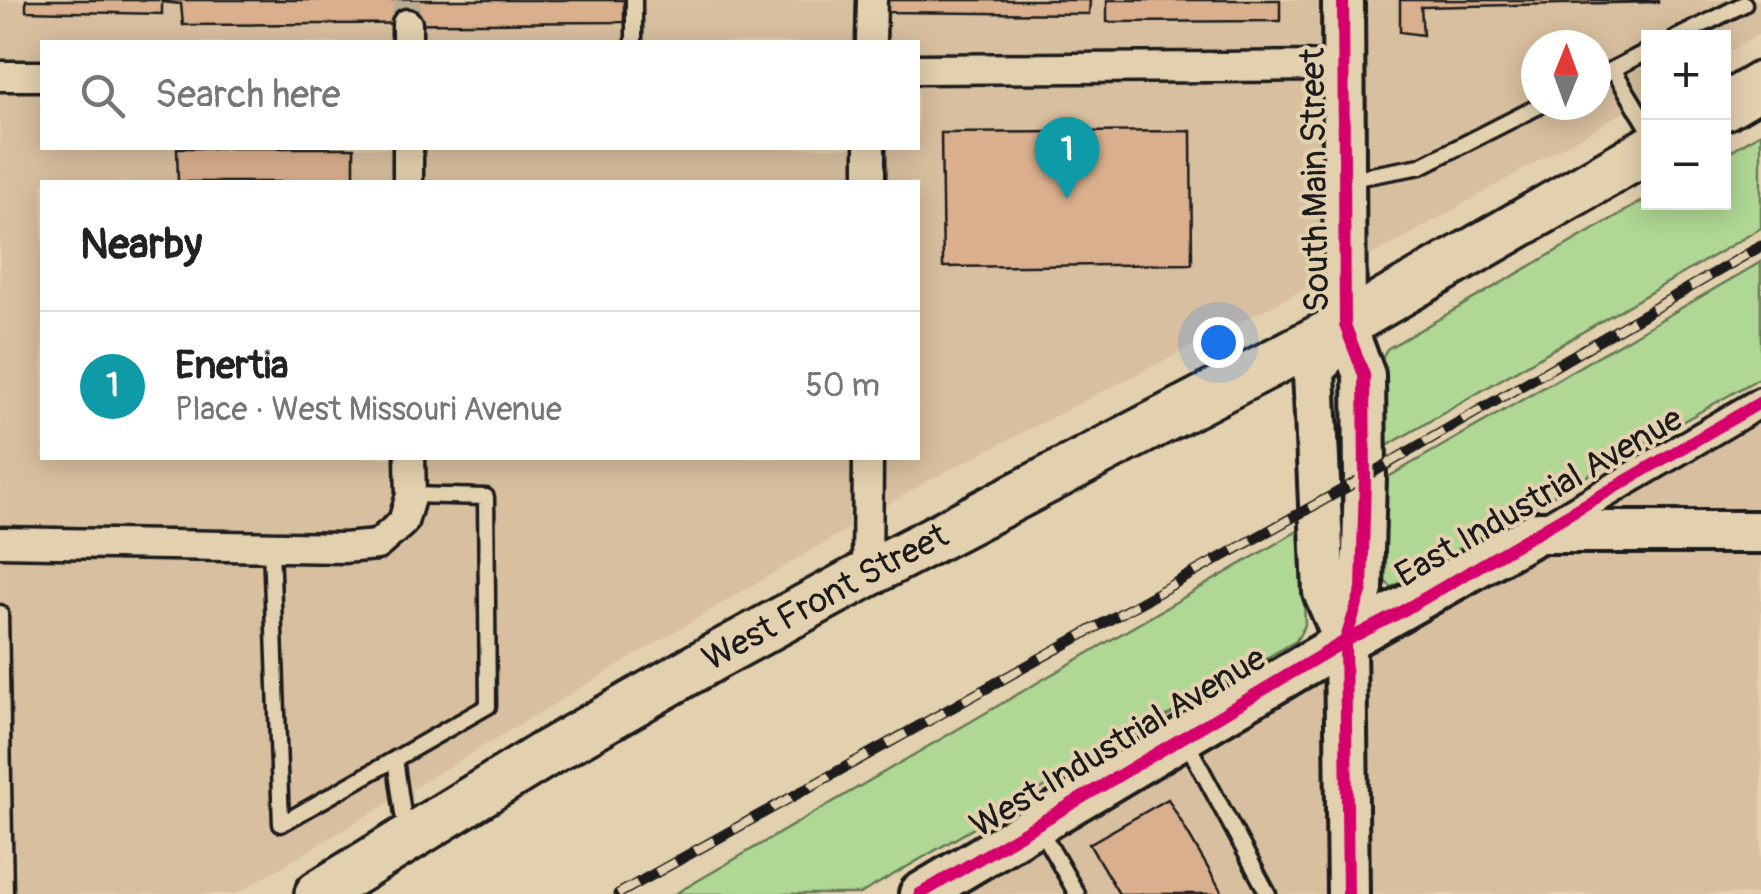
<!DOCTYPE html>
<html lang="en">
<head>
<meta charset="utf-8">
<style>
	:root { --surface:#fff; --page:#f6f6f6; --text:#222; --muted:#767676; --line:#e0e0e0; --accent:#b45309 }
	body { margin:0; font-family:Pangolin,sans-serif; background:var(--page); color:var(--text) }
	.controls { position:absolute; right:30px; top:30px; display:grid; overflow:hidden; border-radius:0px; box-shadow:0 5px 25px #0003 }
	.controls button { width:90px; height:90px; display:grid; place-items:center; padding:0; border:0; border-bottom:2px solid var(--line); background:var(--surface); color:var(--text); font:50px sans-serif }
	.compass { position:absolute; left:1521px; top:30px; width:90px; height:90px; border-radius:50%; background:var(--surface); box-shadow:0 5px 25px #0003; rotate:1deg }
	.you { position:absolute; left:1218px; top:342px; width:35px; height:35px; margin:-25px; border:8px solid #fff; border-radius:50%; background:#1a73e8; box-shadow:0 0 0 15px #1a73e833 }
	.badge { display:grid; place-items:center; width:65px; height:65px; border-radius:50%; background:var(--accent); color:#fff; font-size:32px; font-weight:700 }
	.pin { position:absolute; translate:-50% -82px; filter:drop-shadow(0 2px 5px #0008) }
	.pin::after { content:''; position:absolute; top:52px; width:35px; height:30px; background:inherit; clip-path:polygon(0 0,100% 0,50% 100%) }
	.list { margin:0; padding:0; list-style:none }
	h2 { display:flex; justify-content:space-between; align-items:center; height:130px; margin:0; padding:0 40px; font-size:42px }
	h2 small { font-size:32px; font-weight:400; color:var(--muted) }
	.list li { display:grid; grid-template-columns:65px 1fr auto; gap:30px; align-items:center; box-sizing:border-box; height:150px; padding:0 40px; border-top:2px solid var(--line) }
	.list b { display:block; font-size:38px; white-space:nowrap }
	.list p { margin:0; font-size:32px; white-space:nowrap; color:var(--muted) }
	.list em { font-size:32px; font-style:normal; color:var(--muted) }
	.icon { flex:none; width:55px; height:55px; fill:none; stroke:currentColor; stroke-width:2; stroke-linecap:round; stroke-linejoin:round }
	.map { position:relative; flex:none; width:1761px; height:894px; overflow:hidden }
	.search { position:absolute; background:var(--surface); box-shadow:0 5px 25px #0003; left:40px; top:40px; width:880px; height:110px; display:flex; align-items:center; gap:25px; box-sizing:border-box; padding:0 35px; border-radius:0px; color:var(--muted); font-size:38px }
	.panel { position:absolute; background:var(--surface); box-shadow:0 5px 25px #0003; left:40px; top:180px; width:880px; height:280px; border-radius:0px }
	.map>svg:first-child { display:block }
	.built { fill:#d8bf9f; fill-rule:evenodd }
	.green { fill:#b0d793; stroke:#667a58; stroke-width:2.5 }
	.building { fill:#daaf8d; stroke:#1c1c1c; stroke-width:2.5 }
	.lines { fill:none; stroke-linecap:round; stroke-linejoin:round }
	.street-tunnel { stroke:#bbac91; stroke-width:28; stroke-dasharray:28 14; stroke-linecap:butt }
	.lane-casing { stroke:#1c1c1c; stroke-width:21 }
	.street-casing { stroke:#1c1c1c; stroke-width:35 }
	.secondary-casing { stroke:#1c1c1c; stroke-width:48 }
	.primary-casing { stroke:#1c1c1c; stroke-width:52 }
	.lane { stroke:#e3d0ae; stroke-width:14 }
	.street { stroke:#e3d0ae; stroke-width:28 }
	.secondary { stroke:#e3d0ae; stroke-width:40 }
	.primary { stroke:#e3d0ae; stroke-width:45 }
	.rail-casing { stroke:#1c1c1c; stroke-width:11 }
	.rail { stroke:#e3d0ae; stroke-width:8; stroke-dasharray:22; stroke-linecap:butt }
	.cycleway-casing { stroke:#e3d0ae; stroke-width:19 }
	.cycleway { stroke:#d6006c; stroke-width:12 }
	.labels { text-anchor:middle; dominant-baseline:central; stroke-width:8; stroke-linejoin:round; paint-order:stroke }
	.street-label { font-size:35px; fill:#1c1c1c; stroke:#e3d0ae }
</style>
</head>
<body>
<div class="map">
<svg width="1761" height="894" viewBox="0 0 1761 894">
	<rect width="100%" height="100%" fill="#e3d0ae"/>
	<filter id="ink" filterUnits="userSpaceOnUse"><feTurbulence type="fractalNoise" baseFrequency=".01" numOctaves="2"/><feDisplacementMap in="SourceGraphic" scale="20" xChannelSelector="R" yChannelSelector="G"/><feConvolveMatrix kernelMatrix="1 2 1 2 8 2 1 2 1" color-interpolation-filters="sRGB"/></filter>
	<g filter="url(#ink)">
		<path class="built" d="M0,0H1761V33L1724,55V38H1648V98L1395,243L927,481L236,894H0ZM42,42H918V148H42ZM1536,45H1596V105H1536ZM42,182H918V458H42Z
			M1761,398V894H906Z"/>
		<path class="green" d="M1761,133V228L1380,450L1379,363L1387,349L1648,198V202H1724V155Z
			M1761,262V377L1392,587L1380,578L1383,480Z
			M1301,529L1305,625L1296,641L860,894H675Z"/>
		<path class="building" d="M26,0H624V22L183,25L181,4L162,2V14L26,11Z
			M886,0H1090L1089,14L886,12Z
			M1107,0H1280V21L1107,22Z
			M1400,0H1658V2L1421,7L1423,35L1400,32Z
			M1191,131L1192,264L943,267L941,133Z
			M177,148H354V182H178Z
			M1168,799L1223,894H1119L1089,844Z"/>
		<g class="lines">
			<path class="street-tunnel" d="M407,0V24"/>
			<defs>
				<path id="lane" d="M634,0V42
					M1676,38L1744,4
					M1613,69L1648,127
					M1596,78L1648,51
					M1350,179L1421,166L1541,105
					M271,546L281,824L488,706L486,497L411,495
					M0,613L5,894
					M1186,741L1268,894
					M395,759L403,814L409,832
					M1038,826L1077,894"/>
				<path id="street" d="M407,24V42
					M871,42L872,0
					M918,69L1343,66
					M0,76H42
					M408,148V182
					M870,182V148
					M1544,529L1761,402
					M0,542L343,548L377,545L403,522L411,495L410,458
					M867,574L868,458"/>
				<path id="secondary" d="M1343,0L1345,325L1364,375L1365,477L1362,589L1345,641L1348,894
					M1345,325L1314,372L1324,592L1345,641
					M920,894L1345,641L1538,532H1761"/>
				<g id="primary">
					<path d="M1724,107L1761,85"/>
					<path id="s1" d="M318,894L547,753L714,657L867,574L1345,325L1648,150"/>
				</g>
			</defs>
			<use href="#lane" class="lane-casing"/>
			<use href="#street" class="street-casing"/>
			<use href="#secondary" class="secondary-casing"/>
			<use href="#primary" class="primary-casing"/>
			<use href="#lane" class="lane"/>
			<use href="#street" class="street"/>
			<use href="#secondary" class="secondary"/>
			<use href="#primary" class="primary"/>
			<defs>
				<path id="rail" d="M618,894L1365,477L1761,246"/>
			</defs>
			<use href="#rail" class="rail-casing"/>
			<use href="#rail" class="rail"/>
			<defs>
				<path id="cycleway" d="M1343,0L1345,325L1364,375L1365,477L1362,589L1345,641L1348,894
					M920,894L1345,641L1399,613L1761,402"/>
			</defs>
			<use href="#cycleway" class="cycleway-casing"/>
			<use href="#cycleway" class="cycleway"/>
		</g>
	</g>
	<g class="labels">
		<g class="street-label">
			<text transform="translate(1315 180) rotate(-91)">South Main Street</text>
			<text transform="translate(1539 497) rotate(-30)">East Industrial Avenue</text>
			<text stroke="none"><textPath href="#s1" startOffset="588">West Front Street</textPath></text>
			<text transform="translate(1118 742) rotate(-31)">West Industrial Avenue</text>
		</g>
	</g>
</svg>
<div class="controls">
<button>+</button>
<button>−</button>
</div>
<svg class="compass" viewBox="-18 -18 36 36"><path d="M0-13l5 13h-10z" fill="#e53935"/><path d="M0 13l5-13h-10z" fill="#767676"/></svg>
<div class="you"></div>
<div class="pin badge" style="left:1067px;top:199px;background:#0f9aa8">1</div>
<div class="search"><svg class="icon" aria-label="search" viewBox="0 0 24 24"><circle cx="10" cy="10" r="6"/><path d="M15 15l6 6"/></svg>Search here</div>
<section class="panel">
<h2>Nearby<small></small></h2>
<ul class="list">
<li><span class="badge" style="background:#0f9aa8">1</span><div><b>Enertia</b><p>Place · West Missouri Avenue</p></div><em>50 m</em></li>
</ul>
</section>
</div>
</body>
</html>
